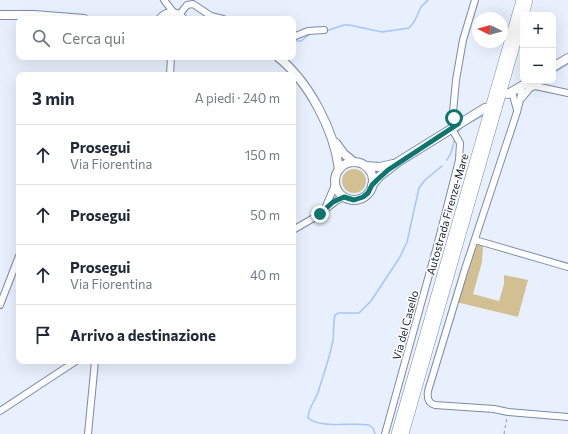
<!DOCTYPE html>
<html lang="it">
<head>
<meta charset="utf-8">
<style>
	:root { --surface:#fff; --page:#f6f6f7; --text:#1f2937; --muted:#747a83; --line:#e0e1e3 }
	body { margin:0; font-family:Commissioner,sans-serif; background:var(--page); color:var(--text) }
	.controls { position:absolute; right:12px; top:12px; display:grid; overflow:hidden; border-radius:8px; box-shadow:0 4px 16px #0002 }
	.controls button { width:36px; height:36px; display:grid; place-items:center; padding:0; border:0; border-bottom:1px solid var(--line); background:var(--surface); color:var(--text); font:20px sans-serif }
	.compass { position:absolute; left:472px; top:12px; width:36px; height:36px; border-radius:50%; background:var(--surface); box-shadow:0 4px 16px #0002; rotate:276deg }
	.stop { position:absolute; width:12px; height:12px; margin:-9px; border:3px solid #0f766e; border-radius:50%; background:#fff }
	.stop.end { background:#0f766e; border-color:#fff; box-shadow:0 1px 4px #0008 }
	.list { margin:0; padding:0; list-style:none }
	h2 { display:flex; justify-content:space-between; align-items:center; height:52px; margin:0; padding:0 16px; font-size:17px }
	h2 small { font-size:13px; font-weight:400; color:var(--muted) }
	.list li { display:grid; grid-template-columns:26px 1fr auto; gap:12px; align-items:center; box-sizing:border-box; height:60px; padding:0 16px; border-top:1px solid var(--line) }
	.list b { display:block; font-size:15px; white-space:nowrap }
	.list p { margin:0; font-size:13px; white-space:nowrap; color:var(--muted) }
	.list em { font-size:13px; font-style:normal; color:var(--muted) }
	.icon { flex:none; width:22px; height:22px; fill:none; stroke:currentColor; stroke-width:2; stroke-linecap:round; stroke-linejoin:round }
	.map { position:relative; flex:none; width:568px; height:434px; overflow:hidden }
	.search { position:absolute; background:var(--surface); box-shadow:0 4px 16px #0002; left:16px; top:16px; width:280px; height:44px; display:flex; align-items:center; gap:10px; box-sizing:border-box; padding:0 14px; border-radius:8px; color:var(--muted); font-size:15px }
	.panel { position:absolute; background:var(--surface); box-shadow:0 4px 16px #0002; left:16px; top:72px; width:280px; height:292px; border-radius:8px }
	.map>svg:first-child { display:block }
	.green { fill:#d2c093 }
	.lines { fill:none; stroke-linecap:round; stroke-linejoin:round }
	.stream { stroke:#a6c5f9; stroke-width:1.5 }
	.minor-casing { stroke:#7a8ba9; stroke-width:8 }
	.major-casing { stroke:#7a8ba9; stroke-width:10 }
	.highway-casing { stroke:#7a8ba9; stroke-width:10 }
	.path { stroke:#8c94a0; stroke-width:1; stroke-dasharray:3 3; stroke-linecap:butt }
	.minor { stroke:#fff; stroke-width:6 }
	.major { stroke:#fff; stroke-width:8 }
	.highway { stroke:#fff; stroke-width:9 }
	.route { stroke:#0f766e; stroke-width:5 }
	.labels { text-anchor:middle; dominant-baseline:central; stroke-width:3; stroke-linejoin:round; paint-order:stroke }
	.street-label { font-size:11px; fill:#181f2a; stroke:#fff }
</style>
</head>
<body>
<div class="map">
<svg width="568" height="434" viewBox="0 0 568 434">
	<rect width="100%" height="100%" fill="#e8f0fd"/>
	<path class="green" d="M342 181a12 12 0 1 1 24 0a12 12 0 1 1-24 0Z
		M476,244L483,246L482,262L473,294L499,301L504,284V275L528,280L518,317L456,302Z"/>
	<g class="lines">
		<path class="stream" d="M326,31L344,25H349L382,32L409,28L414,22L421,7L428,0
			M293,41H301L310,34
			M553,73L568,64
			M457,133L463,126L482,116
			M447,160L451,153L455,138
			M375,434L373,428L369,425C353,422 321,429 308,418C308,407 317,399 319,389C324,373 330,357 333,340C334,332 333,324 335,315L339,313H359L371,301L400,257L407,242L419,188L425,180L442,166"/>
		<defs>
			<path id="minor" d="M164,0L174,13
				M179,15L187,5L193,4L211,16L223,19
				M293,37L308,31L324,30
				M170,75L171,57
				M526,84L568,93
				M522,86L520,100L517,112L465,269L428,391C427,398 428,403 435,405L494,409L508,412L568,417
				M512,92L517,110
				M521,99L530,88L535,86
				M458,124L453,112L456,80L463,40L475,0
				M326,206L335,185
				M293,230L317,216L336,201L344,197
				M475,240L568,267
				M0,305L19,256
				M0,411L76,361
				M88,434L95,361
				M385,434L437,246L459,160L460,143L452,129"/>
			<path id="major" d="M0,15H34L84,19
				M160,19C167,11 176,11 183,19
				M278,57C309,82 334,130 339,169
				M553,67L568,58
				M508,94L530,81
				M336,143L344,154L354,162
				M335 181a19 19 0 1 1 38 0a19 19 0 1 1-38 0Z
				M365,166L380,167L393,164
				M372,185L380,176L398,162L485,108"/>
			<path id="highway" d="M524,15L528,0
				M396,434L521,0
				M404,434L523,18"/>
		</defs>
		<use href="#minor" class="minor-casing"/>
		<use href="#major" class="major-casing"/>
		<use href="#highway" class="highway-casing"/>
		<path class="path" d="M504,434L507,417"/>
		<use href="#minor" class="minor"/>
		<use href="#major" class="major"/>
		<use href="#highway" class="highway"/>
	</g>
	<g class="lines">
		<path class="route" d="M320,214L333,202L344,197L354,200L363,197L368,193L372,185L377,180L388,170L458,124L454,118"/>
	</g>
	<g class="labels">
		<g class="street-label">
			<text transform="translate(447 214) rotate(-74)">Autostrada Firenze-Mare</text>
			<text transform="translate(405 325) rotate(-75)">Via del Casello</text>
		</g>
	</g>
</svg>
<div class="controls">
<button>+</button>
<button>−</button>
</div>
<svg class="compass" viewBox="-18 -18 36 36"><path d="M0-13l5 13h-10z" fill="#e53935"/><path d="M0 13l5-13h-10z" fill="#747a83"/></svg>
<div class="stop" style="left:454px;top:118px"></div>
<div class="stop end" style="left:320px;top:214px"></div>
<div class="search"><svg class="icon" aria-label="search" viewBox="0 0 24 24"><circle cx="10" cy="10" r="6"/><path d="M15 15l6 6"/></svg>Cerca qui</div>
<section class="panel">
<h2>3 min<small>A piedi · 240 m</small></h2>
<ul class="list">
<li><svg class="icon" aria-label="ahead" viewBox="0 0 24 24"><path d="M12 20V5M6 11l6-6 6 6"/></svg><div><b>Prosegui</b><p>Via Fiorentina</p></div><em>150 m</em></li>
<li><svg class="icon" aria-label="ahead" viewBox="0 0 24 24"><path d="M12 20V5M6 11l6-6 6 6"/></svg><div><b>Prosegui</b></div><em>50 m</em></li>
<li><svg class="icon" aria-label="ahead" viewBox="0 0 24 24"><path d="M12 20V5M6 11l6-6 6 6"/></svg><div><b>Prosegui</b><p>Via Fiorentina</p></div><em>40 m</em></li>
<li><svg class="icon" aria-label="arrive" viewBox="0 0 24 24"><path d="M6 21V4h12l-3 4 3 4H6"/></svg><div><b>Arrivo a destinazione</b></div></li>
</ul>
</section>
</div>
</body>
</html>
